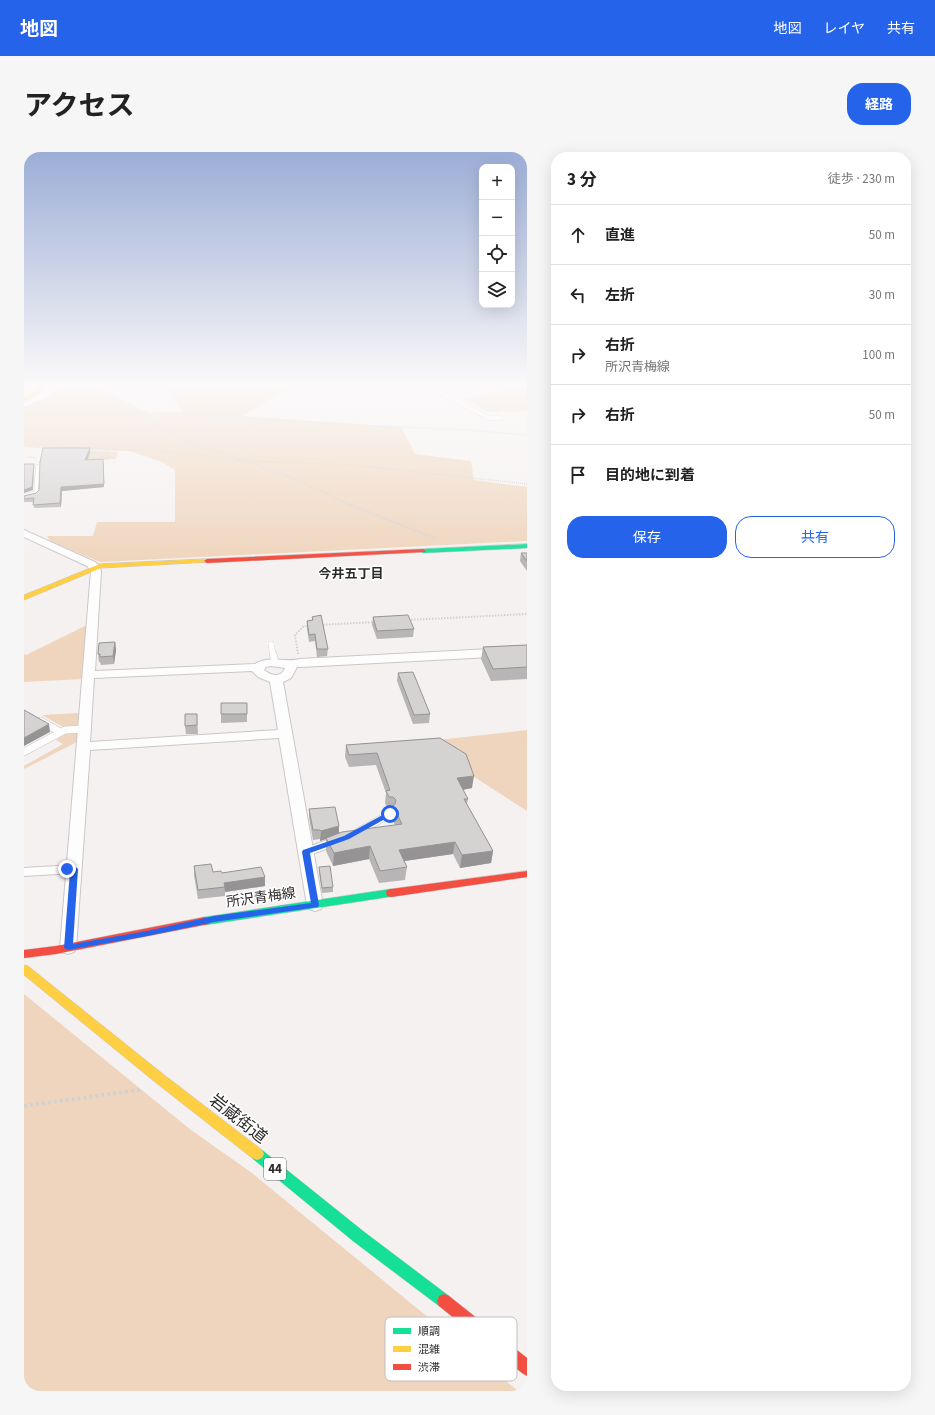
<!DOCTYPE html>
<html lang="ja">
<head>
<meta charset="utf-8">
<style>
	:root { --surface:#fff; --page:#f6f6f6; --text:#222; --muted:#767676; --line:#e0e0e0; --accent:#2563eb }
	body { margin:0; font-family:"Source Sans 3","Noto Sans JP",sans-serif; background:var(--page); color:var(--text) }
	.controls { position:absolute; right:12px; top:12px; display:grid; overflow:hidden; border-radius:8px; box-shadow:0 4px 16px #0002 }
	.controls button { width:36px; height:36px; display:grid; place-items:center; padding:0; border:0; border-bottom:1px solid var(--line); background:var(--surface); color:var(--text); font:20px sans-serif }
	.stop { position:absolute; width:12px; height:12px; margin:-9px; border:3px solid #2563eb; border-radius:50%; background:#fff }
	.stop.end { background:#2563eb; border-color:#fff; box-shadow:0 1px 4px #0008 }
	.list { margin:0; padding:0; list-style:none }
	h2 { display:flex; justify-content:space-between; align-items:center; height:52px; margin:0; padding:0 16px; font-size:17px }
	h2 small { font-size:13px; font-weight:400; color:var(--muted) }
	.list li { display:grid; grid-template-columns:26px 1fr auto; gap:12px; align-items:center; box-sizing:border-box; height:60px; padding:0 16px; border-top:1px solid var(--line) }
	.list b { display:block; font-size:15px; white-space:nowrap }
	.list p { margin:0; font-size:13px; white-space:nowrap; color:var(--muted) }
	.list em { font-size:13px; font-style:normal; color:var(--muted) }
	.actions { display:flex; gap:8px; padding:12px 16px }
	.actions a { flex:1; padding:9px 0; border:1px solid var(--accent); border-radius:16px; text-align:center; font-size:14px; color:var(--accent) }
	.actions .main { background:var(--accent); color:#fff }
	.icon { flex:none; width:22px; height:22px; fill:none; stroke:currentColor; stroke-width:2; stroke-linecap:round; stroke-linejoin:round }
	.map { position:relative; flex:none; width:503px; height:1239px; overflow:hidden; border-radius:16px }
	header { display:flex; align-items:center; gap:24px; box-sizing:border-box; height:56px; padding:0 20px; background:var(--accent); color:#fff }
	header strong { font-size:19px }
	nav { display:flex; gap:22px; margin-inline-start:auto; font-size:14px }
	.intro { display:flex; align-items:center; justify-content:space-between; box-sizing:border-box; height:96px; padding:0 24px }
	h1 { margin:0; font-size:28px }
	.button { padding:10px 18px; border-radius:16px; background:var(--accent); color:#fff; font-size:14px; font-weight:700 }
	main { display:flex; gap:24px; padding:0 24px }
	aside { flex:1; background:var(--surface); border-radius:16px; box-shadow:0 4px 16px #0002 }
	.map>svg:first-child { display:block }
	.green { fill:#efd5bd }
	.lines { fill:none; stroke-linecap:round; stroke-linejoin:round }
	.lane-far3-casing { stroke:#cbc7c7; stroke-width:5 }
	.lane-far2-casing { stroke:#cbc7c7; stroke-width:6 }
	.lane-far1-casing { stroke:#cbc7c7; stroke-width:8 }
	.lane-casing { stroke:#cbc7c7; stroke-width:10 }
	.street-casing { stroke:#cbc7c7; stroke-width:2 }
	.fast-casing { stroke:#cbc7c7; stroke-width:1 }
	.slow-casing { stroke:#cbc7c7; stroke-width:1 }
	.jam-casing { stroke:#cbc7c7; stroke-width:1 }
	.path-far2 { stroke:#d2d1d1; stroke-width:1.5; stroke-dasharray:1 1; stroke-linecap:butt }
	.path-far1 { stroke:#d2d1d1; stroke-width:2; stroke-dasharray:1.5 1.5; stroke-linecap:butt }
	.path { stroke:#d2d1d1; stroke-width:4; stroke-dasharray:3 3; stroke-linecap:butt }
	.lane-far3 { stroke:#fefdfd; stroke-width:4 }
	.lane-far2 { stroke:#fefdfd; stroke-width:5.5 }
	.lane-far1 { stroke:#fefdfd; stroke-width:7 }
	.lane { stroke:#fefdfd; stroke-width:8 }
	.street { fill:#fefdfd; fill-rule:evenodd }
	.fast { fill:#16e098; fill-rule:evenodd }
	.slow { fill:#ffcf43; fill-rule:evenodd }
	.jam { fill:#f24e42; fill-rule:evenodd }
	.wall { fill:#b7b5b5 }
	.shaded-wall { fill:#959393 }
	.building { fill:#d5d2d2; stroke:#959393 }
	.route { fill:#2563eb }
	.labels { text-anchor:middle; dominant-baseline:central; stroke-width:3; stroke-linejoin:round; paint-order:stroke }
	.far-neighbourhood-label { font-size:13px; font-weight:bold; fill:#2d2a2a; stroke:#fff }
	.shield { fill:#fff; stroke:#6c6a6a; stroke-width:1 }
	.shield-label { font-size:13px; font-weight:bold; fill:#2d2a2a }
	.street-label { font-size:14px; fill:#2d2a2a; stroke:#fff }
	.near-street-label { font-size:17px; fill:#2d2a2a; stroke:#fff }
	.key { fill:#fff; stroke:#c0bfbf; stroke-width:1 }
	.key-label { font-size:11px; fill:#2d2a2a }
</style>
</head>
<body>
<header>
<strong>地図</strong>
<nav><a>地図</a><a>レイヤ</a><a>共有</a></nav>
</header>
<div class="intro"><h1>アクセス</h1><a class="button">経路</a></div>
<main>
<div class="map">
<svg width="503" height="1239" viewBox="0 0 503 1239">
	<rect width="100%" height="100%" fill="#f6f1f1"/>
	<path class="green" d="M35,234H58L86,241L124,261L159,259L144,240L153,234H268L218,264L377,275L391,302L447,309L450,328L503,335V389L76,410L26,389L23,384H69L73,370H151V318L138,310L106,299L40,298L0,295V254Z
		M503,235V259L465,260L439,247Z
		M63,299L94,300L92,307L59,308Z
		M63,473L59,527L0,530V502L2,503Z
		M56,561L55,574L39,575L18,563Z
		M503,578V659L396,590Z
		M43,581H54L53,590L0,617V614L39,592L32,588Z
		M0,842L167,978L228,1021L494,1239H0Z"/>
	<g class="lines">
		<defs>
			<path id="lane-far3" d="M423,234L415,238L417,241L465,266H476
				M0,344L12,341L14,315"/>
			<path id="lane-far2" d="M247,492L249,503"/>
			<path id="lane-far1" d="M249,502L251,510
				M17,569L36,580
				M0,600L41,578L60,577
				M332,681L366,662
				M301,693L311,690"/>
			<path id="lane" d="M282,700L304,692
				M0,720L50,717"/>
			<path id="street" d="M27,234H36L22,246L0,255V250L16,242Z
				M0,378L71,410L75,413L77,419L71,519L231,512C245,503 261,511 276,507L503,495V503L276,515H273L267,526L259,530L299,753L297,757L291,759L285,757L283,753L255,586L66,598L52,796L50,800L44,802L38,800L36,796L67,419L63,414L0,385ZM247,514L261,516C257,526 248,524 240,518L242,515ZM228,519L234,525L246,530L254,578L66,590L70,526Z"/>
			<path id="fast" d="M503,392V396L399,401L396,399L399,397Z
				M367,737L371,738L372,741L371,744L181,773L177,772L176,769L177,766L181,765Z
				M233,996L238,998L339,1079L425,1144L427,1149L425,1154L420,1156L415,1154L329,1089L228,1006L226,1002L228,998Z"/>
			<path id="slow" d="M17,234H22L13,243L0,249V246L9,241Z
				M183,407L185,408V410L77,416L0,448V443L76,412Z
				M0,813L4,814L139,922L238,998L240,1002L238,1006L233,1008L228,1006L131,930L0,823Z"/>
			<path id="jam" d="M399,397L402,399L401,400L183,411L180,409L183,407Z
				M503,719V725L367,745L363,744L362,741L363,738L367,737Z
				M181,765L185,766L186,769L185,772L32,802L0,806V798L32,794Z
				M420,1142L425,1144L503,1206V1224L498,1221L415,1154L413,1149L415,1144Z"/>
		</defs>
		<use href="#lane-far3" class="lane-far3-casing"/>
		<use href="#lane-far2" class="lane-far2-casing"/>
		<use href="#lane-far1" class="lane-far1-casing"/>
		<use href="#lane" class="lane-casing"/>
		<use href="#street" class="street-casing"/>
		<use href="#fast" class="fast-casing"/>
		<use href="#slow" class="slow-casing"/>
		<use href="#jam" class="jam-casing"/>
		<path class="path-far2" d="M59,234C98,247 126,271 161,289C179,298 200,300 219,308
			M114,259L306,272L445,278L503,283
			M0,290L43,295L147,300L223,309L330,313L503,332
			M66,302H73
			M3,305L13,306
			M72,306H84
			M64,308L67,300H85L83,308
			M77,308L85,307
			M226,310L273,328L327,353"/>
		<path class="path-far1" d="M324,352L413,387
			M384,468L503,462
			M296,473L351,470
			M274,502L271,483L280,474H285"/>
		<path class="path" d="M0,954L114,938L117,936"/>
		<use href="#lane-far3" class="lane-far3"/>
		<use href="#lane-far2" class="lane-far2"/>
		<use href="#lane-far1" class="lane-far1"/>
		<use href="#lane" class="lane"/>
		<use href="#street" class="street"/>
		<use href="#fast" class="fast"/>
		<use href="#slow" class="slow"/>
		<use href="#jam" class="jam"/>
	</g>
	<path class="wall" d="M66,300L63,308L80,335L38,339L37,355L10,356V350H0V344L12,341Z
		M497,401H503V419L496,409Z
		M288,465L304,497L303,504L293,505L291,489L285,490L283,476V469L288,468Z
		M349,465L390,477L389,485L353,487L348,473Z
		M91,490L92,498L90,512L77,513L76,510H75L74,502Z
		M503,493V527L467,529L457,507L459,495Z
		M374,521L406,562L405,571L389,572L373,529Z
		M197,551H223V570L197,571Z
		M173,562L174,582H162L161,574Z
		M416,586L448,636L439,638L444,647L443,652L469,699L467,711L436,716L429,702L380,709L383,715L381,728L355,731L345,707L309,714L302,699V687L296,689V687L289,688L285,666V657L315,682L371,673L368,666L369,658H368L364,657L361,651L362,641L352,613L325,615L321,605L322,593Z
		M170,714L189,720L198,721L241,734L201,740V744L174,747L170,723Z
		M295,715L309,735V740L298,741L295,720Z"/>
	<path class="shaded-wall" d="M66,296V300L62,312L61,308Z
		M80,311V335L38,339L37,355L36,351L37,335Z
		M10,312V316L9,338L0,341V338Z
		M91,490L92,498L90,512L89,504Z
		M25,572L26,580L0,594V586Z
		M450,624L448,636L431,639L433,626Z
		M315,674V683L296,689L297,679Z
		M431,690L429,702L374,710L375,698Z
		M346,694L345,707L309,714L310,701Z
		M469,699L467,711L436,716L438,703Z
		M241,725V734L201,740L200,731Z"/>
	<path class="building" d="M19,296H66L61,308L79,307L80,332L37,335L36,351L9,353L10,346L0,347V344L12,341L15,338L16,310Z
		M0,312H10L8,335L0,338Z
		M497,401H503V409Z
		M297,463L304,497H293L291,482L285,483L283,469L289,468L288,465Z
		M384,463L390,477L353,479L349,465Z
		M91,490L89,504L76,505V502H74L75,491Z
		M503,493V515L469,517L459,495Z
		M389,520L406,562L390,563L374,521Z
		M197,551H223V562H197Z
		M0,558L25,572L0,586Z
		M161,562H173V573L161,574Z
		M416,586L442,602L450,624L433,626L444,647H440L469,699L438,703L431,690L375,698L383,715L356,719L346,694L310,701L302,686L318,680L378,672L369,654L371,652L372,648L369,645H365L362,639L366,638L353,601L325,603L322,593Z
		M311,655L315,674L297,679L296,678H289L285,657Z
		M187,712L189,720L197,719L198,721L237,715L241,725L200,731L201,735L174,738L170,714Z
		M306,714L309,735L298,736L295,715Z"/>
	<linearGradient id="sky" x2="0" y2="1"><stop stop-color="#9cadd6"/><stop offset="0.57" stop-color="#fbf9f9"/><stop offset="1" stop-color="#fbf9f9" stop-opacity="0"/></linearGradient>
	<rect width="503" height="408" fill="url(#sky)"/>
	<path class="route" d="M364,660H366L370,662L325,687L286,701L295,753L294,755L190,770L123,784L44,798L40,796L46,719H41V715L50,714L54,717L49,792L123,779L190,764L287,751L278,700L279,698L320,684Z"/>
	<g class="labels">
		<g class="far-neighbourhood-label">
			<text x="327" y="422">今井五丁目</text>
		</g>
		<rect class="shield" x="240" y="1006" width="22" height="22" rx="3"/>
		<g class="shield-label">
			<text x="251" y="1017">44</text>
		</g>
		<g class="street-label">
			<text transform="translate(237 746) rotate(-8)">所沢青梅線</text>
		</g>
		<g class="near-street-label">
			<text transform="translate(214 967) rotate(38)">岩蔵街道</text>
		</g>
	</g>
	<rect x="361" y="1165" width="132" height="64" rx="6" class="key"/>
	<rect x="369" y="1176" width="18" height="6" fill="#16e098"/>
	<rect x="369" y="1194" width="18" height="6" fill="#ffcf43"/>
	<rect x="369" y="1212" width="18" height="6" fill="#f24e42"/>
	<g class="key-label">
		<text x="394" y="1183">順調</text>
		<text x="394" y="1201">混雑</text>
		<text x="394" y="1219">渋滞</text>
	</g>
</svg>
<div class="controls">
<button>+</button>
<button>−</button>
<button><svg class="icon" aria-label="locate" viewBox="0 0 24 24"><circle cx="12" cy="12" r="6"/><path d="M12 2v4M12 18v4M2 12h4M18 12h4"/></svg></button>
<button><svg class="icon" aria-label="layers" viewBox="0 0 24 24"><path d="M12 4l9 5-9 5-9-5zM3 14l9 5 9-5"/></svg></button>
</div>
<div class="stop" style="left:366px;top:662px"></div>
<div class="stop end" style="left:43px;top:717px"></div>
</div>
<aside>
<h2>3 分<small>徒歩 · 230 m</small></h2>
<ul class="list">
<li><svg class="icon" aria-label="ahead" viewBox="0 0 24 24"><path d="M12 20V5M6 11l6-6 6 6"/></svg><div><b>直進</b></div><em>50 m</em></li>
<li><svg class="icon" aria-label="left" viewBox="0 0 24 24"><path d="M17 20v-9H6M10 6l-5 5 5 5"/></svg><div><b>左折</b></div><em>30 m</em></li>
<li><svg class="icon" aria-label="right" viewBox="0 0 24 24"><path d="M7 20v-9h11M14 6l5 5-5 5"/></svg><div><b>右折</b><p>所沢青梅線</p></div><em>100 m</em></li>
<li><svg class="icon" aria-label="right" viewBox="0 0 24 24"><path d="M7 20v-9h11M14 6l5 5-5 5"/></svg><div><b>右折</b></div><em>50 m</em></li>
<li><svg class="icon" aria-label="arrive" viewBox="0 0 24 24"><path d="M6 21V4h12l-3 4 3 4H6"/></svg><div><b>目的地に到着</b></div></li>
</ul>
<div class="actions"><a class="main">保存</a><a>共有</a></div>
</aside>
</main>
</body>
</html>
